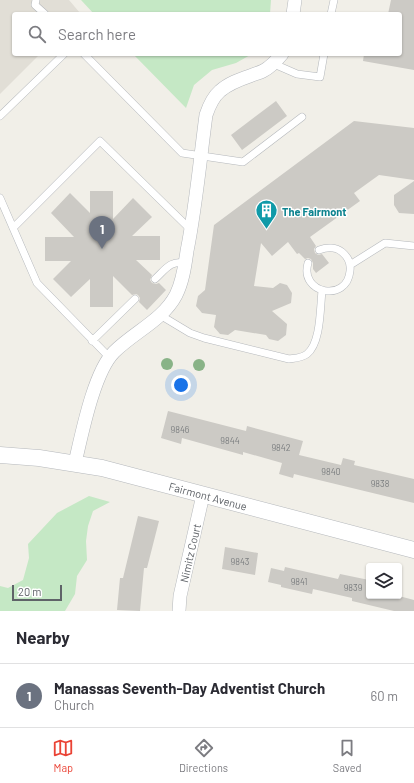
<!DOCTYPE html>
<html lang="en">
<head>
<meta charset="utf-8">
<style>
	:root { --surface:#fff; --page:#f2f2f3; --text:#2b2b33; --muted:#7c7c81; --line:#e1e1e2; --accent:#ea4335 }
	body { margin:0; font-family:Barlow,sans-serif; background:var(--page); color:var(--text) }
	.controls { position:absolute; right:12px; bottom:12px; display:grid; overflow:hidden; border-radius:4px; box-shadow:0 1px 3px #0004 }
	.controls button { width:36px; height:36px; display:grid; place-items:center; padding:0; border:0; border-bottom:1px solid var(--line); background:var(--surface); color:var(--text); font:20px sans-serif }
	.scale { position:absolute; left:12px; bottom:10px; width:50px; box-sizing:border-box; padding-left:4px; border:2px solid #5f6368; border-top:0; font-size:11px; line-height:14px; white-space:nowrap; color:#5f6368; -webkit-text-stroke:3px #fff; paint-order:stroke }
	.you { position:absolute; left:181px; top:385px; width:14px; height:14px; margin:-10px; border:3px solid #fff; border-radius:50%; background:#1a73e8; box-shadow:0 0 0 6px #1a73e833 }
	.badge { display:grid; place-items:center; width:26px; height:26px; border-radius:50%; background:var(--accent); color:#fff; font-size:13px; font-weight:700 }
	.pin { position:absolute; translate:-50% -33px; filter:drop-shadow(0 1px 2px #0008) }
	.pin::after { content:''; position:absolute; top:21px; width:14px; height:12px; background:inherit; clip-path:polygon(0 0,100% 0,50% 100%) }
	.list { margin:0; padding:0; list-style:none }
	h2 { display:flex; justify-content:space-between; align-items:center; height:52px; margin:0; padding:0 16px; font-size:17px }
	h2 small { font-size:13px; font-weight:400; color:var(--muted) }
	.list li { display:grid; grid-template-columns:26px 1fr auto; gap:12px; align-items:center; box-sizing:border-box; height:64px; padding:0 16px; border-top:1px solid var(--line) }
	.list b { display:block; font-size:15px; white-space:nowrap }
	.list p { margin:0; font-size:13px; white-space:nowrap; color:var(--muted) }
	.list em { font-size:13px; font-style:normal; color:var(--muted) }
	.icon { flex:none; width:22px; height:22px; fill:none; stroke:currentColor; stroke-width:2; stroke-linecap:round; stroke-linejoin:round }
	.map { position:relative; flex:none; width:414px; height:611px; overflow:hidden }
	.search { position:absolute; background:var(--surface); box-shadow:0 1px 3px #0004; left:12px; right:12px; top:12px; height:44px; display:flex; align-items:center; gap:10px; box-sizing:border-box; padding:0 14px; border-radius:4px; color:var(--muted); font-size:15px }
	.sheet { height:116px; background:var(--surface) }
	nav { display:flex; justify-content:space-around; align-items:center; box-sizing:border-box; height:56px; border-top:1px solid var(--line); background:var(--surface); font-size:11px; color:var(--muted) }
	nav a { display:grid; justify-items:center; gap:2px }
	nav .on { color:var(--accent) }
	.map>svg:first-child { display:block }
	.education { fill:#e1ded6 }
	.green { fill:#c5e8c5 }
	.building { fill:#cccac5 }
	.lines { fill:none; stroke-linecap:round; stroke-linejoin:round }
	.service-casing { stroke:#b5b8bc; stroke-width:8 }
	.minor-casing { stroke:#b5b8bc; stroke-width:14 }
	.tertiary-casing { stroke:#b5b8bc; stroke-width:17 }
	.service { stroke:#fff; stroke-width:7 }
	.minor { stroke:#fff; stroke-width:13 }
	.tertiary { stroke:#fff; stroke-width:16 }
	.tree { fill:#89b387 }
	.labels { text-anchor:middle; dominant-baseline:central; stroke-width:3; stroke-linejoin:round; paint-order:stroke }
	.number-label { font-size:9px; fill:#7a7d7f }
	.culture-label { font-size:11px; font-weight:bold; fill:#0d838f; stroke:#fff; text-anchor:start }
	.street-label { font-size:11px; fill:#5f6368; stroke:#fff }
</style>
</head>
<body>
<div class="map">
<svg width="414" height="611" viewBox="0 0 414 611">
	<rect width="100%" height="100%" fill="#f1efe8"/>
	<path class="education" d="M0,0H69L80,13L79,14H14V54H40L0,94Z"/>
	<path class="green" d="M81,0H271L270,14H94Z
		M133,54H252L236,63L212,70L194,85L186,108Z
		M89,496L110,502L93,511L88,526L86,541L87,560L77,576L75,594L65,611H0V586L8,588L23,580L29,558L28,544L57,513Z"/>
	<path class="building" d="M391,0H414V70L363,61L364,54H400V14H388Z
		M276,101L287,116L242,150L231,135Z
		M354,121L414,128V180L379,175L354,193L360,201L310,237L316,246L314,249L315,253L318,255L322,254L329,263L316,273L313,269V263L311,259L308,258L305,259L299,253L297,254L288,242L272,256L261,243L254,286L273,288L280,283L287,285L292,293L291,303L272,311L287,324L286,335L278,341L269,339L266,335L235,330L228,335L220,334L214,327L216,315L202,313L196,306L198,296L205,290L214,225Z
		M414,181V214L399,213L394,205V195Z
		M90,191H113V219L133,198L152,217L132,236H160V260H136L152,275L150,280L152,283L156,284L159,283L166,290L147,310L139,302L140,298L138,295L136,294L132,295L113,276V307H90V279L71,297L53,279L71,261H45V237H74L51,213L70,193L90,213Z
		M168,411L246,431L247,426L303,441L299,455L341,465L343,458L355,461L354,465L414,479V503L294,474L293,478L279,474L282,463L243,452V455L182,438L181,444L161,438Z
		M138,516L159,521L147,568H144L140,611L117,610L120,578H123Z
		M225,547L258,553L255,575L222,569Z
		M285,567L338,579L340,574L369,580V596H399L414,600V611H394L352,601V598L313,589L312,594L281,587V585L268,582L271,568L284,571Z"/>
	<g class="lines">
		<defs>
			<path id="service" d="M36,0L35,5L45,14
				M331,14L334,0
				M84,54L182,153L243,162L302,117
				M274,64L297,74L320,77L324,54
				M0,116L64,54
				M0,198L37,283L110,358
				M13,228L100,141L191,230
				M308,263C299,294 347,303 350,271C351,264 348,257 342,252C336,247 327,247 319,250
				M350,265L385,243L414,246
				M155,279C165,270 170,260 185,263
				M160,315L190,333L204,338L289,359C296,358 302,358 307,354C321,343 320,308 322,291
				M92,341L135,299"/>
			<path id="minor" d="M293,14L295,0
				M75,463C82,433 94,372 114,352C134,332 163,320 176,295C183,281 185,265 187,251C196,206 200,160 206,115C209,106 213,97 220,91C232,80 249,77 263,71C271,67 277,60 282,54
				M179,611L180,596L203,495"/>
			<path id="tertiary" d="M0,455L39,458L102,468L414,550"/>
		</defs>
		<use href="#service" class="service-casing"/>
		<use href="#minor" class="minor-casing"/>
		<use href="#tertiary" class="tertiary-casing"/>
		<use href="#service" class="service"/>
		<use href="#minor" class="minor"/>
		<use href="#tertiary" class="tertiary"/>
	</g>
	<g class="tree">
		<circle cx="167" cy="364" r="6"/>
		<circle cx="199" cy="365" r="6"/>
	</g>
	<defs>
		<symbol id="building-pin" viewBox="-11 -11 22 30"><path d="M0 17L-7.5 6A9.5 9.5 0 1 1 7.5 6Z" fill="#0f9aa8" stroke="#fff"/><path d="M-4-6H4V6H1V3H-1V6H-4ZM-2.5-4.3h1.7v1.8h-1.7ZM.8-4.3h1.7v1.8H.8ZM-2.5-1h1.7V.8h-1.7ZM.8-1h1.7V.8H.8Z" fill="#fff"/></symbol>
	</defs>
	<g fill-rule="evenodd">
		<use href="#building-pin" x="254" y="198" width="25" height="34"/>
	</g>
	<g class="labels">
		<g class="number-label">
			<text x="180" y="429">9846</text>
			<text x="230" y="440">9844</text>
			<text x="281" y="447">9842</text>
			<text x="331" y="471">9840</text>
			<text x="380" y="483">9838</text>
			<text x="240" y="561">9843</text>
			<text x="299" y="581">9841</text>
			<text x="353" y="587">9839</text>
		</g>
		<g class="culture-label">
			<text x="282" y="211">The Fairmont</text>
		</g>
		<g class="street-label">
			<text transform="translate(208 496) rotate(15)">Fairmont Avenue</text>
			<text transform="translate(190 553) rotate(-77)">Nimitz Court</text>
		</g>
	</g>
</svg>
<div class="controls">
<button><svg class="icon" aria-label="layers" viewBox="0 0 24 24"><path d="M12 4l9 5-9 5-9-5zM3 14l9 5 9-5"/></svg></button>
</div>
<div class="scale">20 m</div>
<div class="you"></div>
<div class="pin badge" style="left:102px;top:249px;background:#6b7280">1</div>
<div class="search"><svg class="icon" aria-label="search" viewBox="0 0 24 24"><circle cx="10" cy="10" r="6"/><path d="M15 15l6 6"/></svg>Search here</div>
</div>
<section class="sheet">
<h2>Nearby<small></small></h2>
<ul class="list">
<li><span class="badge" style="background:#6b7280">1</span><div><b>Manassas Seventh-Day Adventist Church</b><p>Church</p></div><em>60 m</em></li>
</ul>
</section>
<nav>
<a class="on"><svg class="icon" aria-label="map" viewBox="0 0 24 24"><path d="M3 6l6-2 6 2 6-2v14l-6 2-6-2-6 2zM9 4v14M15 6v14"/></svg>Map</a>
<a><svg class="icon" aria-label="directions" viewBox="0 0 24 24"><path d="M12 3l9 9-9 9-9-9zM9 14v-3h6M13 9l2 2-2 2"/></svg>Directions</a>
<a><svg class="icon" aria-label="saved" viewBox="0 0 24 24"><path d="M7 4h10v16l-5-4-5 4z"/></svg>Saved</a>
</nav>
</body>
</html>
